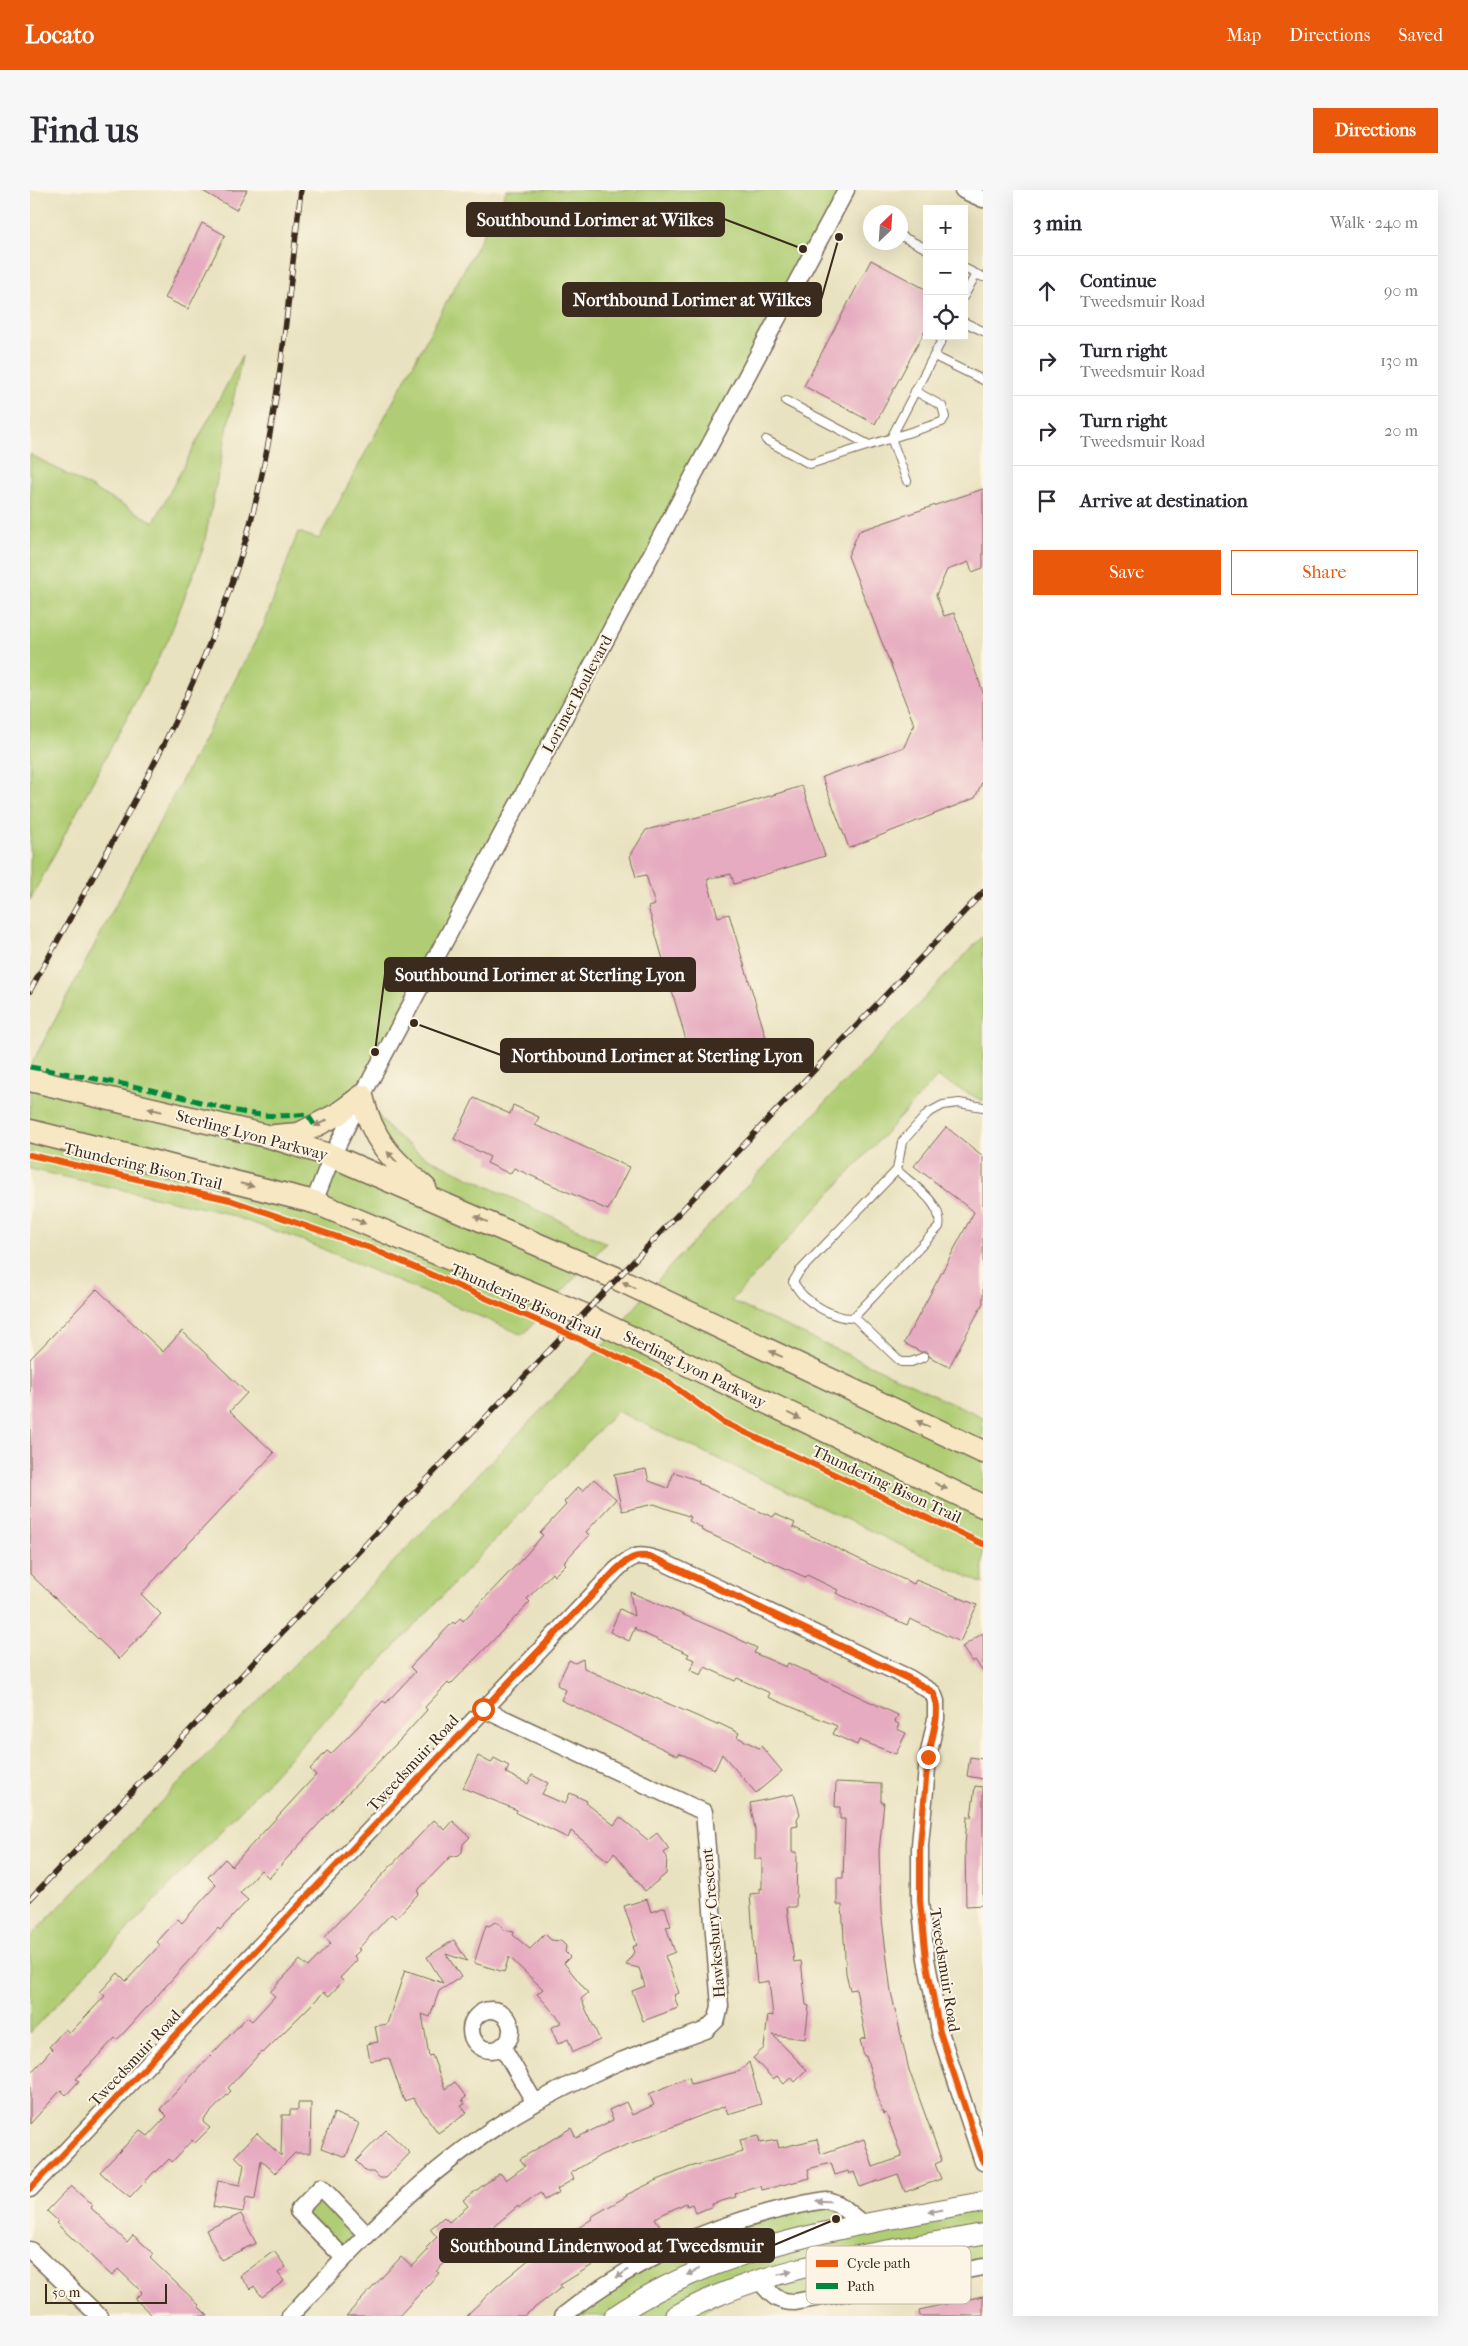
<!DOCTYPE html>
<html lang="en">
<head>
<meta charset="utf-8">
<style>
	:root { --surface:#fff; --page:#f7f7f7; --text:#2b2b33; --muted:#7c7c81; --line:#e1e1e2; --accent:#ea580c }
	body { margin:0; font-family:"IM FELL French Canon",serif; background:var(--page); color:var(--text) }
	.controls { position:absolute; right:15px; top:15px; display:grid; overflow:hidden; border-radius:0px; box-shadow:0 5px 20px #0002 }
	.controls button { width:45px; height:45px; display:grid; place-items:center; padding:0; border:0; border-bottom:1px solid var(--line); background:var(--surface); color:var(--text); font:25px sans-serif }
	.compass { position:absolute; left:833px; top:15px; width:45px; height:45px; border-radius:50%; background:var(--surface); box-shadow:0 5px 20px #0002; rotate:25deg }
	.scale { position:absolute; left:15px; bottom:12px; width:122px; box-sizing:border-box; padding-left:5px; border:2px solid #3b2a1e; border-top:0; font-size:14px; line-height:18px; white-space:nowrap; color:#3b2a1e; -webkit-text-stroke:4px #fcf5e5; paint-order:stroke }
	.stop { position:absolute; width:15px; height:15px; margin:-11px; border:4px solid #ea580c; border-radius:50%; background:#fff }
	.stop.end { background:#ea580c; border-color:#fff; box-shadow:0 1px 5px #0008 }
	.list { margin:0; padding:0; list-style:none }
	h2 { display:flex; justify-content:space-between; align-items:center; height:65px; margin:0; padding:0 20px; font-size:21px }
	h2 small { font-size:16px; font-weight:400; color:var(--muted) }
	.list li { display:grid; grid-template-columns:32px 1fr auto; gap:15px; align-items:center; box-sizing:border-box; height:70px; padding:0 20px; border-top:1px solid var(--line) }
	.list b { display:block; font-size:19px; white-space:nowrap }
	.list p { margin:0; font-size:16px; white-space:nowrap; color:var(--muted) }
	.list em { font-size:16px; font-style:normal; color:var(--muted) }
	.actions { display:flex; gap:10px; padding:15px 20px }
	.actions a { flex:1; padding:11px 0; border:1px solid var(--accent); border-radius:0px; text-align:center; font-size:18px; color:var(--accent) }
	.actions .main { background:var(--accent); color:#fff }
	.icon { flex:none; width:28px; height:28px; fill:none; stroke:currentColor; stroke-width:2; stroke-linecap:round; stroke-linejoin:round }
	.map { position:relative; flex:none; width:953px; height:2126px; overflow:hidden; border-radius:0px }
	header { display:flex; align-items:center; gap:30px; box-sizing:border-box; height:70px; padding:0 25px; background:var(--accent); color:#fff }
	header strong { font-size:24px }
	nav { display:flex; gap:28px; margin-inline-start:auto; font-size:18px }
	.intro { display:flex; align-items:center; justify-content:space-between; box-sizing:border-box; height:120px; padding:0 30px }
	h1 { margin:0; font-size:35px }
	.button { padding:12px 22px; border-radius:0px; background:var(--accent); color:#fff; font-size:18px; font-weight:700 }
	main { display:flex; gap:30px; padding:0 30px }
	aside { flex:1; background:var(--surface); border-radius:0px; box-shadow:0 5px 20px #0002 }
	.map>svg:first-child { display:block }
	.green { fill:#b0cd74; stroke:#767c49; fill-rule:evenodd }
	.building { fill:#e6abc0 }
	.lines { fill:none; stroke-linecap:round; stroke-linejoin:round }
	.service-casing { stroke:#786a57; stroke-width:10 }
	.minor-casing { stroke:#786a57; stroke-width:19 }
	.tertiary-casing { stroke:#786a57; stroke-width:22 }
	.secondary-casing { stroke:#786a57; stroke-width:25 }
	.service { stroke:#fff; stroke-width:8 }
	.minor { stroke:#fff; stroke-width:16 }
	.tertiary { stroke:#fff; stroke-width:20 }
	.secondary { stroke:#f7e8c3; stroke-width:22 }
	.rail-casing { stroke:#3b2a1e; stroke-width:5.5 }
	.rail { stroke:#fcf5e5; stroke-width:4; stroke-dasharray:11; stroke-linecap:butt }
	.quiet { stroke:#00873e; stroke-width:5; stroke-dasharray:10 5; stroke-linecap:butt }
	.cycleway-casing { stroke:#fcf5e5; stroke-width:9 }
	.cycleway { stroke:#e8590c; stroke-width:6 }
	.oneway { fill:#998970 }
	.oneway2 { fill:#a79f9a }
	.route { stroke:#ea580c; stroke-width:6 }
	.labels { text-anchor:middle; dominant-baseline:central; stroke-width:4; stroke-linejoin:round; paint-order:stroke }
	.street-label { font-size:16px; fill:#3b2a1e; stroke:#fcf5e5 }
	.key { fill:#fcf5e5; stroke:#c2b8a9; stroke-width:1 }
	.key-label { font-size:14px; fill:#3b2a1e }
	.leader { fill:none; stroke:#3b2a1e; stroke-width:2 }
	.callout-dot { fill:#3b2a1e; stroke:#fcf5e5; stroke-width:2 }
	.callout { fill:#3b2a1e; stroke:#3b2a1e; stroke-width:2 }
	.callout-label { font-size:18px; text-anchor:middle; font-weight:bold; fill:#fff }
</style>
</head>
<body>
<header>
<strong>Locato</strong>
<nav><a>Map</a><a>Directions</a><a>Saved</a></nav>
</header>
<div class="intro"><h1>Find us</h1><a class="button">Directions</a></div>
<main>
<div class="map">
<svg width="953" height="2126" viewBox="0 0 953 2126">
	<rect width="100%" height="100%" fill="#fcf5e5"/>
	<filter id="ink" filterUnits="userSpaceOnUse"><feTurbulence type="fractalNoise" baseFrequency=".02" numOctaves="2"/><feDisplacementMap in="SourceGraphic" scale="10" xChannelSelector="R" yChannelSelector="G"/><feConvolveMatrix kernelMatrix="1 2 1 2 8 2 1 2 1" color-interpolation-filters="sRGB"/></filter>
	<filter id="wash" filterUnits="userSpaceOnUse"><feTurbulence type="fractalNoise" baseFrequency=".0096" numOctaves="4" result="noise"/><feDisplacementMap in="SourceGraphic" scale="20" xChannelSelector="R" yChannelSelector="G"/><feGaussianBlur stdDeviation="1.12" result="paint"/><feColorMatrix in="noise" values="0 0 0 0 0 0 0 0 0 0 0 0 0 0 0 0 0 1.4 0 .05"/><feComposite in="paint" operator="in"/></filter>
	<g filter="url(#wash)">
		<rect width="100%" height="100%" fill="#e9e2c0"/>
		<path class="green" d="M477,0H816L332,905L360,940L390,964L576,1053L493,1145L274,1051L191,1022L0,979V877L234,435L268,342L289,349ZM337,929L409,1011L243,947Z
			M212,166L173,359L138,450L0,710V264L124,332Z
			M953,746V911L907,887L701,1111L953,1227V1394L587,1221L0,1843V1747L570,1159L635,1082Z
			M291,1997L336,2044L314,2068L268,2021Z
			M785,2011L834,2035L953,2012V2077L765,2112L728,2089L666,2126H533L602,2078Z"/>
		<g id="blocks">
			<path class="building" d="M171,0H217L206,20Z
				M172,33L195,45L158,119L135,108Z
				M841,70L897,100V137L845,234L774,196Z
				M953,299V378L942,382L939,372L917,380L906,405L914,426L924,423L953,502V590L945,608L819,658L792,587L874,557L884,534L818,366L829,341Z
				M772,596L795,666L704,694L701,684L677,689L688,727L699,724L737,851L662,871L618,717L625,715L616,685L606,687L600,666L616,640L684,623Z
				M444,908L480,924L483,915L509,927L505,935L599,977L578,1020L484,978L480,984L457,973L460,967L424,949Z
				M916,937L953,966V1113L919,1177L900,1167L897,1162H891L874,1153L944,1022L884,976Z
				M67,1099L133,1162L152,1141L217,1203L200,1221L244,1263L111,1404L131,1424L89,1469L0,1384V1169Z
				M616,1279L619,1291L638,1298L644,1282L669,1291L668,1293L714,1315L743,1327L745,1324L765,1333L763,1337L839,1374L884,1394L886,1390L947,1415L930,1452L880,1429L877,1435L806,1403L808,1400L777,1385L775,1387L671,1340L672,1338L659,1331L661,1327L624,1314L592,1321L584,1285Z
				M564,1289L586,1309L556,1342L559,1345L534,1372L536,1374L524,1386L522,1383L497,1409L500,1412L420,1495L418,1493L395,1517L397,1520L372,1548L307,1614L239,1688L231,1680L210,1703L218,1710L190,1740L188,1738L100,1836L87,1850L85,1848L46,1889L49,1891L36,1905L31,1900L0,1934V1884L22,1859L19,1857L35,1839L40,1843L75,1806L70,1802L88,1783L96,1791L130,1755L127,1752L148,1729L152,1733L186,1695L178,1687L195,1669L202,1676L286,1585L280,1579L297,1561L301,1564L353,1511L356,1513L385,1482L380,1477L423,1432L425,1434L430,1428L433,1431L494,1367L513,1345L510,1343L536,1315L534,1312L548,1297L553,1301Z
				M600,1402L696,1443L727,1458L724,1463L756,1477L758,1473L868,1525L865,1532L869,1534L867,1539L876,1543L866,1564L829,1550L827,1555L803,1544L807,1536L738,1507L740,1503L707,1488L705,1491L675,1477L671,1485L660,1480L665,1470L657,1467L659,1464L606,1440L605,1437L599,1451L580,1442L590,1419L604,1426Z
				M953,1443V1482L945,1470L942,1472L932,1457Z
				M553,1469L554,1478L560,1481L613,1505L614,1503L687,1535L688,1533L709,1543L707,1547L729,1558L731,1556L752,1581L726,1603L692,1564L685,1579L649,1563L648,1566L531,1510L536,1500L527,1495L539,1470L545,1473Z
				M448,1566L461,1573L464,1568L479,1576L476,1583L498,1594L502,1585L518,1593L512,1604L535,1614L540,1603L557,1611L556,1613L584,1635L590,1627L618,1650L627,1643L639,1659L634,1663L637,1667L636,1684L615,1701L584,1662L578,1671L541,1641L538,1648L486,1623L487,1620L433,1598Z
				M940,1567L953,1569V1589L937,1586Z
				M806,1592L851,1594V1612H854L849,1661L851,1721L861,1802L879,1880L912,1971L905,1974L911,1989L875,2002L868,1984L830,1997L824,1982L819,1984L818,1981L805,1985L801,1973L778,1979L780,1988L732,2000L731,1996L705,2004L706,2007L682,2014L683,2016L666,2023L662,2014L657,2016L656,2013L625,2028L631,2038L582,2063L530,2095L532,2097L494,2126H436L467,2096L519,2053L521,2056L562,2029L561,2027L597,2006L596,2005L625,1991L660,1977L713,1962L710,1950L728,1946L730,1953L747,1950L749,1958L787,1949L791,1964L834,1949L843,1977L872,1967L856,1923L853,1924L836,1866H834L830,1850L836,1848L826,1799L820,1800L816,1783L812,1715H807V1688H813L815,1629H810V1617H805Z
				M945,1596L953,1597V1715L936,1716L935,1656L937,1627H941Z
				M764,1604L770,1624L767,1629L768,1636L762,1637V1662H767L766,1717H757L764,1772L771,1771L776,1815L779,1816L775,1849L743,1845L777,1880L765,1892L761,1887L754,1894L747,1886L743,1889L723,1868L734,1858L738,1825L743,1826L739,1791L727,1793L725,1773L720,1704L730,1703V1698L732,1699V1669H725V1639L720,1613Z
				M404,1630L415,1640L423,1631L440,1647L433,1654L432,1662L429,1665L420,1667L387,1701L389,1703L366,1728L361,1724L328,1759L330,1760L324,1766L327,1770L310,1788L313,1791L299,1806L294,1802L233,1863L231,1862L198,1898L201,1901L174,1929L173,1932L180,1938L165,1953L162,1950L142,1972L139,1969L126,1982L125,1981L100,2008L85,1996L70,1982L110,1940L118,1946L137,1926L130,1919L217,1827L222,1831L245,1806L240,1802L270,1770L278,1777L301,1753L294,1747Z
				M617,1709L621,1722L635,1717L641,1736L636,1737L645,1762L635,1766L649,1803L644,1805L648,1818L613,1831L602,1801L615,1796L609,1778L596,1775L604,1762L602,1757L607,1755L594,1716Z
				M465,1732L470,1734L474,1740L484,1742L483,1745L500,1759L515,1744L521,1750L531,1751L536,1756L535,1762L540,1767L534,1773L558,1803L551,1809L570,1850L543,1862L538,1849L528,1854L521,1838L532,1832L507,1804L513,1799L479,1767L474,1782L444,1773L456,1735L459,1736Z
				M424,1750L437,1771L416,1764L431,1787L409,1801L400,1827L392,1824L399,1866L402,1865L415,1899L425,1892L436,1907L432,1910L435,1914L431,1916L437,1923L408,1943L383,1908L374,1911L359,1868L340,1871L337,1854L348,1852L345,1836L357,1834L375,1780L413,1793L397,1767Z
				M719,1872L731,1914L698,1924L695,1916L571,1965L541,1983L544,1989L527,1999L529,2002L514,2010L510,2003L489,2018L488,2016L462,2038L460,2036L443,2050L442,2048L406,2081L409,2083L369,2126H316L371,2067L382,2077L398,2060L396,2058L407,2047L400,2039L414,2027L419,2032L438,2016L433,2010L470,1983L476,1990L495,1976L490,1969L541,1938L546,1948L583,1930L579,1920L596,1912L602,1925L624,1915L619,1904L659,1887L661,1894L710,1881Z
				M268,1913H281L280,1963H265L245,1983L231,1970L225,2010L216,2008L213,2022L183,2017L188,1991L210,1995L214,1975L205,1966L227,1943L251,1966L252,1925H260V1920H268Z
				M304,1923L329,1933L316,1967L291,1958Z
				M356,1940L380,1963L356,1988H350L344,1982H337L326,1971Z
				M41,1996L62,2015L60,2017L97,2052L103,2045L124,2064L120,2068L169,2115L168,2116L178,2126H123L105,2109L112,2102L88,2079L82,2086L26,2033L28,2031L17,2021Z
				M211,2024L226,2053L191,2070L176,2040Z
				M244,2061L256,2077L248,2083L254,2091L232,2107L224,2096L221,2099L210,2086Z
				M953,2106V2126H890L889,2120Z"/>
		</g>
	</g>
	<g filter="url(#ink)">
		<use href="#blocks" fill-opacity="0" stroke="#786a57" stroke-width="1"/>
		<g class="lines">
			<defs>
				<path id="service" d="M871,46L897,59
					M934,78L946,84
					M934,106L946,84L953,87
					M934,132L953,141
					M904,166L953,190
					M756,211L839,255
					M736,250L780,274L912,232L915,227L912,216L885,201
					M877,291L861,248L914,146
					M867,980C882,995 914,1013 909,1037L824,1127C811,1131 786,1117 776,1108C770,1104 767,1097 763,1092L769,1082L867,980L872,952L898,923L913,915L929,913L953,917
					M824,1127L871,1172H881L894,1167"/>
				<path id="minor" d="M933,0L953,9
					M284,1012L302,966L332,906L816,0
					M441 1840a20 20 0 1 1 40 0a20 20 0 1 1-40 0Z
					M472,1856L505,1913
					M0,1999L586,1380C603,1364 609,1363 631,1371L879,1488L903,1503L906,1511V1529L898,1567L890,1655V1711L896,1769L910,1842L953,1972
					M0,2060L69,2126
					M314,2068L268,2021L291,1997L336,2044
					M728,2089C741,2104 745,2112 765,2112L953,2077
					M260,2126C335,2046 407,1967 505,1913C533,1898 562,1883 591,1871C619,1859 648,1851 676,1840L687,1829L690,1816L674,1622L453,1519
					M533,2126C596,2075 669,2040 748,2020C764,2016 780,2012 797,2010L808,2014L834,2035"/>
				<path id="tertiary" d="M585,2126C694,2052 826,2036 953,2012
					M645,2126C738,2074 849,2063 953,2044"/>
				<path id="secondary" d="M0,890L241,947L302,966L588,1089L953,1262
					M0,941L284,1012L552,1124L953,1316
					M245,946L269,944L308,924L332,906C342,950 361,969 395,998"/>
			</defs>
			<use href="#service" class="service-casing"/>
			<use href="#minor" class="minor-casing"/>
			<use href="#tertiary" class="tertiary-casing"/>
			<use href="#secondary" class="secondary-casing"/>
			<use href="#service" class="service"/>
			<use href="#minor" class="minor"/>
			<use href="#tertiary" class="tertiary"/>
			<use href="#secondary" class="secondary"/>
			<defs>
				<path id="rail" d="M0,801C74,665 158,529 206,381C247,258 256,128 271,0
					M0,1709L953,702"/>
			</defs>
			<use href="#rail" class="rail-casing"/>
			<use href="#rail" class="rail"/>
			<path class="quiet" d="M0,877C45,885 90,893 135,903C188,915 220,931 277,924L285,936"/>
			<defs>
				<path id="cycleway" d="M0,965L200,1010L340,1058L534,1142L631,1187L693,1232L953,1354
					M0,1999L586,1380C603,1364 609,1363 631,1371L879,1488L903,1503L906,1511V1529L898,1567L890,1655V1711L896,1769L910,1842L953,1972"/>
			</defs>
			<use href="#cycleway" class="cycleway-casing"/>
			<use href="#cycleway" class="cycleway"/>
		</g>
		<defs><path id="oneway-solid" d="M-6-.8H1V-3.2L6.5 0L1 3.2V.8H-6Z" transform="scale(1.25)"/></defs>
		<g class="oneway">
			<use href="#oneway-solid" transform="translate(125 920) rotate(-167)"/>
			<use href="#oneway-solid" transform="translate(291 933) rotate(153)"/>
			<use href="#oneway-solid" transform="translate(362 967) rotate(-133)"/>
			<use href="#oneway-solid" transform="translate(217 995) rotate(14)"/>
			<use href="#oneway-solid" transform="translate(451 1029) rotate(-156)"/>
			<use href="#oneway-solid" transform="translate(329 1031) rotate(23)"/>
			<use href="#oneway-solid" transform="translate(599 1095) rotate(-154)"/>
			<use href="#oneway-solid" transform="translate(746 1164) rotate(-155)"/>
			<use href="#oneway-solid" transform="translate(764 1226) rotate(26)"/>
			<use href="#oneway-solid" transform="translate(893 1234) rotate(-155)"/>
			<use href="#oneway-solid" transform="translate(911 1296) rotate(26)"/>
		</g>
		<g class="oneway2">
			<use href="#oneway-solid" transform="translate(793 2011) rotate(-179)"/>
			<use href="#oneway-solid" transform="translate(905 2021) rotate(169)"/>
			<use href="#oneway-solid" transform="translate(663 2082) rotate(154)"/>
			<use href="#oneway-solid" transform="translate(755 2083) rotate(-13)"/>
			<use href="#oneway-solid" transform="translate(592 2084) rotate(147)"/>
		</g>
	</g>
	<g class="lines" filter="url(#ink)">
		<path class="route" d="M453,1519L586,1380C597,1370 604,1365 619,1366L893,1496C896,1498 901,1500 903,1503C913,1516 901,1552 898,1567"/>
	</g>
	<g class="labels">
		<g class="street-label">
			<text transform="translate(547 504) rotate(-62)">Lorimer Boulevard</text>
			<text transform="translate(222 945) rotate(15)">Sterling Lyon Parkway</text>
			<text transform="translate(113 976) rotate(13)">Thundering Bison Trail</text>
			<text transform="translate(496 1111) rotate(24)">Thundering Bison Trail</text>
			<text transform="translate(665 1179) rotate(26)">Sterling Lyon Parkway</text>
			<text transform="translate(857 1294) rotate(25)">Thundering Bison Trail</text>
			<text transform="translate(383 1573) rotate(-47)">Tweedsmuir Road</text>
			<text transform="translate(683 1733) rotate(-95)">Hawkesbury Crescent</text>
			<text transform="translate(915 1780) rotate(81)">Tweedsmuir Road</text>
			<text transform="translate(105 1868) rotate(-47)">Tweedsmuir Road</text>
		</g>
	</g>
	<rect x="776" y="2056" width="165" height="58" rx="8" class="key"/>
	<rect x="786" y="2070" width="22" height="7" fill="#e8590c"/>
	<rect x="786" y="2093" width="22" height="6" fill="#00873e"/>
	<g class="key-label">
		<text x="817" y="2078">Cycle path</text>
		<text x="817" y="2101">Path</text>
	</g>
	<path class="leader" d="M773 59L694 29M809 47L791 110M345 862L355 784M384 833L471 865M806 2029L744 2055"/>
	<g class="callout-dot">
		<circle cx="773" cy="59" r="5"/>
		<circle cx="809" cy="47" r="5"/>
		<circle cx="345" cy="862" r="5"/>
		<circle cx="384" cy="833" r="5"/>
		<circle cx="806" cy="2029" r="5"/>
	</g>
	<g class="callout">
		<rect x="437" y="13" width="257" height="33" rx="5"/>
		<rect x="533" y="93" width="258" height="33" rx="5"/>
		<rect x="355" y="768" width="310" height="33" rx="5"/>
		<rect x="471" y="849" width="312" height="33" rx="5"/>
		<rect x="410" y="2039" width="334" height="33" rx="5"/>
	</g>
	<g class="callout-label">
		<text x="565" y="36">Southbound Lorimer at Wilkes</text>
		<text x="662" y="116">Northbound Lorimer at Wilkes</text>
		<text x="510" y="791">Southbound Lorimer at Sterling Lyon</text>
		<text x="627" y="872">Northbound Lorimer at Sterling Lyon</text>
		<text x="577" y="2062">Southbound Lindenwood at Tweedsmuir</text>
	</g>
</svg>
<div class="controls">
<button>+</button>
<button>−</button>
<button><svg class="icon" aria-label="locate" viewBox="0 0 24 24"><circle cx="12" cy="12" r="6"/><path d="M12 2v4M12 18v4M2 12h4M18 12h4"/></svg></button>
</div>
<svg class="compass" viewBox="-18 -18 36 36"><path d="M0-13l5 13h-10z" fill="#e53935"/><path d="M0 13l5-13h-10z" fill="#7c7c81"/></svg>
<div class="scale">50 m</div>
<div class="stop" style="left:453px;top:1519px"></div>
<div class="stop end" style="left:898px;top:1567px"></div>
</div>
<aside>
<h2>3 min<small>Walk · 240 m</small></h2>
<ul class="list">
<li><svg class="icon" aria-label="ahead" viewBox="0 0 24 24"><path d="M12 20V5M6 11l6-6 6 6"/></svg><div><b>Continue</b><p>Tweedsmuir Road</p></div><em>90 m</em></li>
<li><svg class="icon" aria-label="right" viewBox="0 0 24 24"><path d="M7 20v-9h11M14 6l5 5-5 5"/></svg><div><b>Turn right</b><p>Tweedsmuir Road</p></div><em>130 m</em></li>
<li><svg class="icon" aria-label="right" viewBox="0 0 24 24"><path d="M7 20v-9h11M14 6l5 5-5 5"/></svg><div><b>Turn right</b><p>Tweedsmuir Road</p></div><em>20 m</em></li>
<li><svg class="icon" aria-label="arrive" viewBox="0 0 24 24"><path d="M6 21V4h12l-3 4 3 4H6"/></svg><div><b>Arrive at destination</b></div></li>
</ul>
<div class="actions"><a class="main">Save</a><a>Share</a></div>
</aside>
</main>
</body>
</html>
